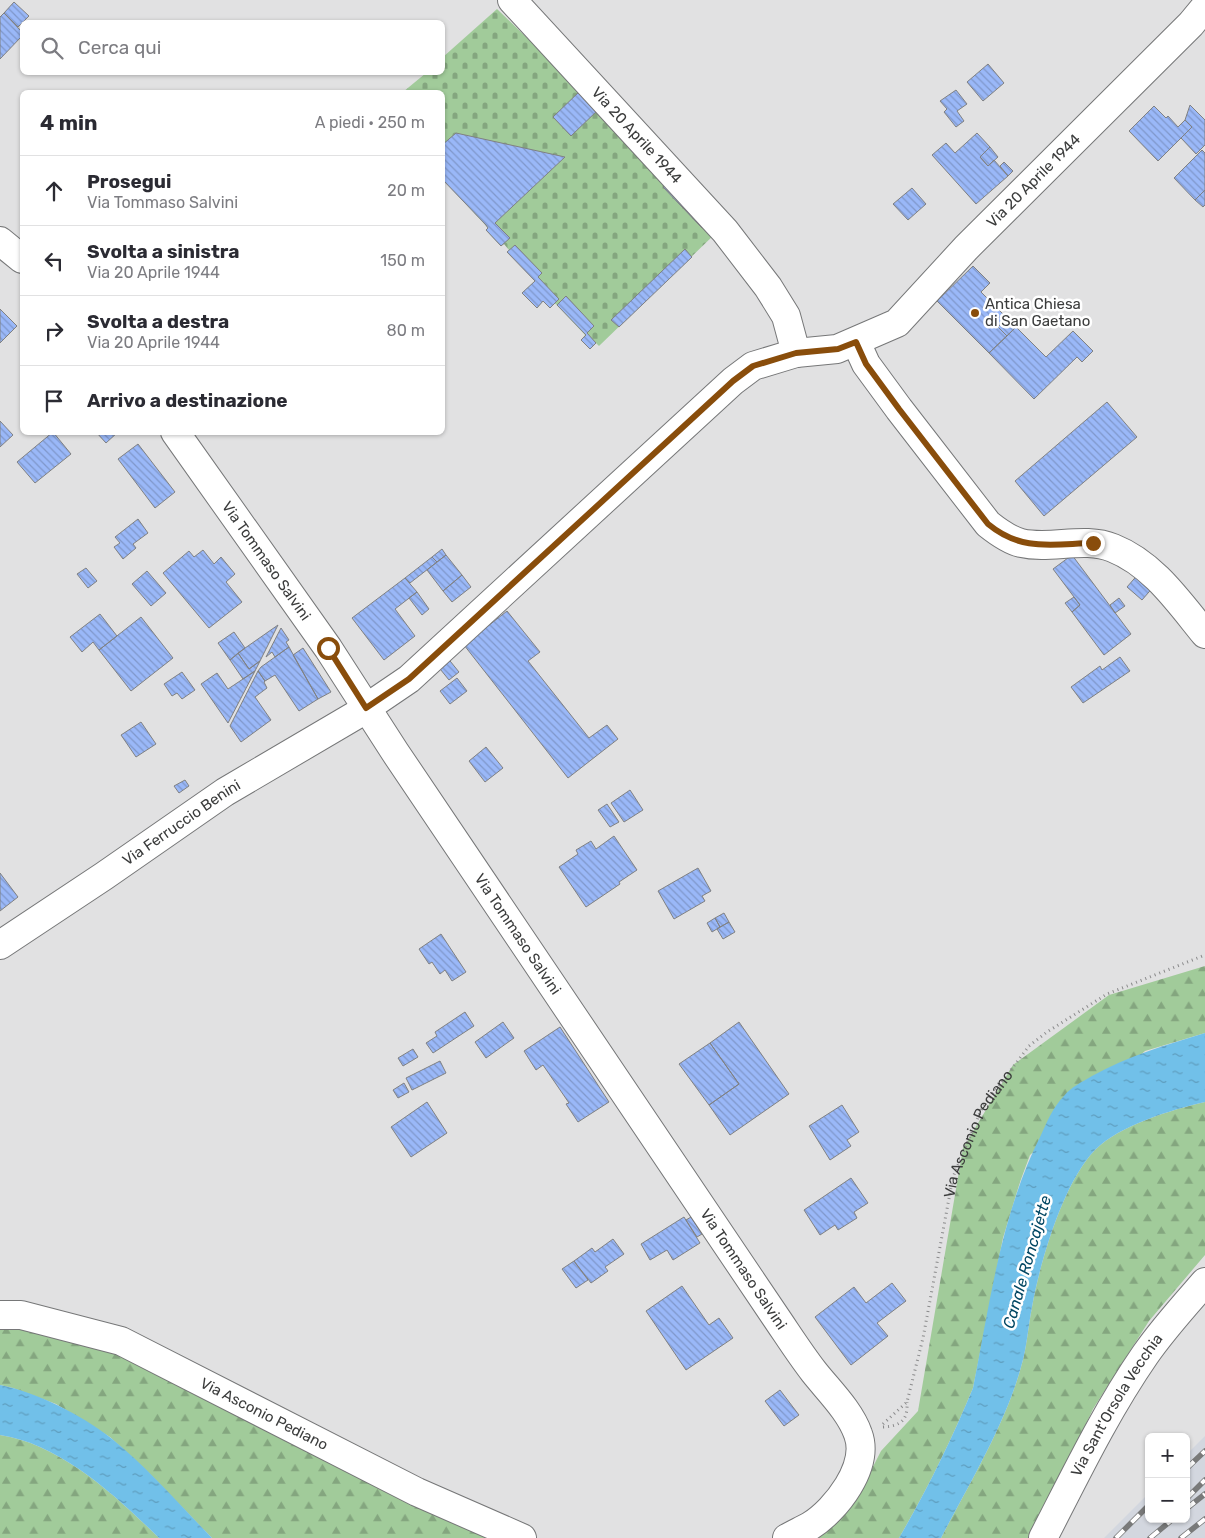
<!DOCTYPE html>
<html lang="it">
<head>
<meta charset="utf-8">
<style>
	:root { --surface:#fff; --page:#f2f2f3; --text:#2b2b33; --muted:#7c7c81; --line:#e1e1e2 }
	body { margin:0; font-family:Rubik,sans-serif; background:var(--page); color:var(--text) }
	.controls { position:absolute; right:15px; bottom:15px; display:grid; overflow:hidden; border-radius:8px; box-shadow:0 1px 4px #0004 }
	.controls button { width:45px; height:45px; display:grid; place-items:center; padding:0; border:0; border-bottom:1px solid var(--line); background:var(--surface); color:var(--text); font:25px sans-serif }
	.stop { position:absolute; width:15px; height:15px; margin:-11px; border:4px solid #894d0b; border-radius:50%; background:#fff }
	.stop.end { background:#894d0b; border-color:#fff; box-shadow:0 1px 5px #0008 }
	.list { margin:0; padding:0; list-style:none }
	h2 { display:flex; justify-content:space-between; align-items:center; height:65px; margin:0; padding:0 20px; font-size:21px }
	h2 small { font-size:16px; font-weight:400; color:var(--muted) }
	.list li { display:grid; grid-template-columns:32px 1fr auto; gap:15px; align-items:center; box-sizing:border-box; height:70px; padding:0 20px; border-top:1px solid var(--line) }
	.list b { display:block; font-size:19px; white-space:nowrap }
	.list p { margin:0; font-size:16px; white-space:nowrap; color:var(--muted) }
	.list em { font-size:16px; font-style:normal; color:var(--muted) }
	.icon { flex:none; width:28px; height:28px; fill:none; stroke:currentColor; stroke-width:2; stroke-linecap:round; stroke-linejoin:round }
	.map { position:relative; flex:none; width:1205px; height:1538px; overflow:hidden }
	.search { position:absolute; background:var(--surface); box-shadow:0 1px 4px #0004; left:20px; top:20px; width:425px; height:55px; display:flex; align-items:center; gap:12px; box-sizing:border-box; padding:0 18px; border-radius:8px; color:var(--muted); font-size:19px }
	.panel { position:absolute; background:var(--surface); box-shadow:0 1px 4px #0004; left:20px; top:90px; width:425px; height:345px; border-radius:8px }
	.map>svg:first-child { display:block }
	.built { fill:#d3d7df }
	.forest { fill:url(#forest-firs) }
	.cemetery { fill:url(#cemetery-stones) }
	.water { fill:url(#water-ripples) }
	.building { fill:url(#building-back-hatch); stroke:#808182 }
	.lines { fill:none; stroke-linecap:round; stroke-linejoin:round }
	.minor-casing { stroke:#767778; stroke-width:30 }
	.path { stroke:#8a8a8b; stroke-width:3; stroke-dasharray:1 4; stroke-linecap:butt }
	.minor { stroke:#fff; stroke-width:28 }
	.rail-casing { stroke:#797a7a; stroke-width:5.5 }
	.rail { stroke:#fff; stroke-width:4; stroke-dasharray:11; stroke-linecap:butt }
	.route { stroke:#894d0b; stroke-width:6 }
	.poi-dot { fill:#894d0b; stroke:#fff; stroke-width:2 }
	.labels { text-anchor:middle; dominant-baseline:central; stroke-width:5; stroke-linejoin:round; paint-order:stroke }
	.street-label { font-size:15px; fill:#3b3c3c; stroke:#fff }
	.poi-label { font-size:15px; fill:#3b3c3c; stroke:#fff; text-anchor:start }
	.water-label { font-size:16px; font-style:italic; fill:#024763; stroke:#fff }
</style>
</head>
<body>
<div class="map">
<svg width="1205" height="1538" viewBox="0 0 1205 1538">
	<defs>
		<pattern id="forest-firs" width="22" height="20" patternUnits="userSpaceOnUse" patternTransform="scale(1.25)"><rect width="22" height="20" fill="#a1cb9a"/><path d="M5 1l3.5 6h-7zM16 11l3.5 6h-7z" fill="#84a67f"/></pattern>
		<pattern id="cemetery-stones" width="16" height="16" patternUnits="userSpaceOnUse" patternTransform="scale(1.25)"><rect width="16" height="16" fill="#a1cb9a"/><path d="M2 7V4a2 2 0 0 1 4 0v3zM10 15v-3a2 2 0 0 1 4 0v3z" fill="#84a67f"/></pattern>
		<pattern id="water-ripples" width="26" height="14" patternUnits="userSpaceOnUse" patternTransform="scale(1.25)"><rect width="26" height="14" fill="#71c0e9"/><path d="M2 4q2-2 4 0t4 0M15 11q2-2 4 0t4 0" fill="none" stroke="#5e9dbe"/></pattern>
		<pattern id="building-back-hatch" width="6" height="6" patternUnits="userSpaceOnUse" patternTransform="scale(1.25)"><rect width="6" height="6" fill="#9ab8f8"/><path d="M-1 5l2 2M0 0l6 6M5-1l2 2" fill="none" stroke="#7f97ca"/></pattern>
	</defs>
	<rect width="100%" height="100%" fill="#e1e1e2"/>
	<path class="built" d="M1205,1436V1538H1104L1149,1493V1519H1186V1455Z"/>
	<path class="forest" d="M1205,966V1033L1145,1051L1030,1155L1020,1182L1003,1238L973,1388C952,1439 927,1490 899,1538H810L857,1498L881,1451L918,1411L963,1148L1013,1065L1109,995Z
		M1205,1102V1255L1149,1321L1093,1409L1033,1538H941C969,1484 1005,1425 1021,1367C1027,1347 1028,1327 1032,1307C1040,1262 1063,1183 1095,1150C1120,1125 1171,1110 1205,1102Z
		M0,1318L121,1344L498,1538H212L149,1473L110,1437L56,1404L13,1388L0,1385Z
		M0,1435C61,1444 117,1497 159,1538H0Z"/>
	<path class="cemetery" d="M497,9L581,90L716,233L599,346L596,343L590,349L581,340L585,335L557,305L554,303L550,308L543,301L537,308L522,293L535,281L504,244L501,246L486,230L488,228L443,179L442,92H403L426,73L442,72L443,57Z"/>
	<path class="water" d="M1205,1033V1102C1171,1110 1120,1125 1095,1150C1063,1183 1040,1262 1032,1307C1028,1327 1027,1347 1021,1367C1005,1425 969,1484 941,1538H899C927,1490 952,1439 973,1388C990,1302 1001,1214 1041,1135C1047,1122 1053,1107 1064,1096C1071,1087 1082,1082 1092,1076C1128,1056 1166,1045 1205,1033Z
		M0,1385C36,1392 82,1415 111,1438C147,1467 179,1504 212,1538H159C117,1497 61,1444 0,1435Z"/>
	<path class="building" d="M14,2L29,16L18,27L4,13Z
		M4,13L22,32V36L0,59V17Z
		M988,64L1004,83L983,101L967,82Z
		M581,90L599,109L571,136L553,117Z
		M956,90L967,104L957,111L964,121L956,127L944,112L947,109L940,101Z
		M1190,105L1205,120V145L1196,154L1181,138L1192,127L1185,120Z
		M1154,106L1166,118L1168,116L1178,127L1185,120L1192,127L1158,161L1129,131Z
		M456,133L565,157L495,223L510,238L501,246L486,230L488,228L486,225L442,179V145Z
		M977,133L990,147L980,157L988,166L994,160L1008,176L976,204L932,155L946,143L955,153Z
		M990,147L998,157L988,166L980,157Z
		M1202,150L1205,153V190L1195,200L1174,178Z
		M1004,162L1013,171L1008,176L1000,166Z
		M668,182L707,223L702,228L663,187Z
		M912,188L926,204L908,220L893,204Z
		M1205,190V205L1203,207L1195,200Z
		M515,245L542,273L538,277L559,299L550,308L543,301L537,308L522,293L535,281L507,252Z
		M685,249L692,257L619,327L611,320Z
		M973,266L990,283L981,292L1007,318L998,327L1007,336L989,353L937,301Z
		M566,296L594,326L587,333L596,343L590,349L581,340L586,335L557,305Z
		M0,309L17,326L0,343Z
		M1007,318L1016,327L1007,336L998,327Z
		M1016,327L1046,357L1073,331L1093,351L1082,362L1077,357L1034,399L989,353Z
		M1107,402L1137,437L1044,516L1015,481Z
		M0,421L13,435L0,447Z
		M53,432L71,454L35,483L17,462Z
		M96,432H118L106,443Z
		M138,444L175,492L155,508L118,459Z
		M138,519L148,533L133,544L136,548L123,559L114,547L120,543L115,537Z
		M442,549L446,555L437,562L432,557Z
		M203,550L214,564L221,557L235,574L226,582L242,602L209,628L163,573L189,551L194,557Z
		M446,555L462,575L443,591L427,570Z
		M1072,555L1131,634L1104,655L1072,612L1080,605L1053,569Z
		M432,557L437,562L410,583L405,578Z
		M86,568L97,581L88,588L77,574Z
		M147,571L166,593L151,606L132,584Z
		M1140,572L1155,585L1142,600L1127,587Z
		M462,575L471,587L452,602L443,591Z
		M405,578L417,592L395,609L415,636L384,660L352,618Z
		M417,592L429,609L422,615L409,598Z
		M1074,597L1080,605L1072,612L1065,603Z
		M1119,598L1125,606L1115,613L1110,605Z
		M507,611L540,652L528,661L589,738L607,725L618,739L568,778L464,645Z
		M100,614L117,636L99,650L93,642L82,652L70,637Z
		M141,617L173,658L131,691L99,650Z
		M278,625L260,661L249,669L238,653Z
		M281,628L289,640L286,642L289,647L275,657L272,652L266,657Z
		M234,632L245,648L230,660L218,643Z
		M289,647L318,699L299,711L275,675L265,681L258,671L261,667Z
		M303,648L331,692L318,699L293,655Z
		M238,653L249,669L260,661L255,671L243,679L230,660Z
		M446,656L459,672L449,680L436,664Z
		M1120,657L1130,671L1083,703L1071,687L1100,666L1102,670Z
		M255,671L228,723L201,684L217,673L228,689Z
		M258,671L265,681L264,682L267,688L255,697L271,720L241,742L230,726Z
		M182,672L195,690L182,699L177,693L172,696L164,684Z
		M457,678L467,691L450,704L440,691Z
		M141,722L156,744L136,757L121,735Z
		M486,747L503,768L485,782L469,761Z
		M185,780L189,786L179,793L174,786Z
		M630,790L643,810L624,822L611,803Z
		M607,804L619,822L610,827L598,810Z
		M614,836L637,870L619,882L620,884L586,907L559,867L578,854L576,850L591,841L596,849Z
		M698,868L711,891L702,896L705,901L674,919L658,891Z
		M0,873L18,897L0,911Z
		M724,913L729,922L720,927L715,918Z
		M715,918L720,927L712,932L707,923Z
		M729,922L735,932L723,939L717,929Z
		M441,934L466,972L452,981L445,970L440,974L432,962L429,964L419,949Z
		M465,1012L474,1026L433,1053L426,1043L437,1036L435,1032Z
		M503,1022L514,1038L486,1058L475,1042Z
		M739,1022L789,1094L730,1135L709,1105L739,1084L710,1043Z
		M560,1027L609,1102L578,1122L566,1104L569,1103L543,1065L536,1070L524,1051Z
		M710,1043L739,1084L709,1105L679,1064Z
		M413,1049L418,1057L403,1066L398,1058Z
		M440,1061L446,1073L412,1090L406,1078Z
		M404,1083L409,1092L398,1098L393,1090Z
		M427,1102L447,1133L411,1157L391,1127Z
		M842,1105L859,1132L847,1140L851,1146L830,1160L809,1126Z
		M851,1178L868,1203L854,1212L857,1218L838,1230L835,1225L820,1235L804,1210Z
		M684,1217L700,1243L673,1260L667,1250L650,1260L641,1244Z
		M691,1217L702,1234L697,1237L686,1220Z
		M613,1239L624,1254L605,1267L608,1271L591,1283L574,1261L592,1248L595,1252Z
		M574,1261L588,1280L576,1288L562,1269Z
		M892,1283L906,1301L877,1323L888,1336L851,1365L815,1317L854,1287L866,1303Z
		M682,1286L709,1325L719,1318L733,1338L686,1370L646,1311Z
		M780,1390L799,1415L784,1426L765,1401Z"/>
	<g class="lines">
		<defs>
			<g id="minor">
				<path id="s2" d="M512,0L725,231L768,287L786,316L796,353"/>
				<path d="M0,241L22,259"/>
				<path d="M856,342L866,364L899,409L988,524C998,532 1009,540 1021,543C1051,550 1084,536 1113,548C1153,564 1178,601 1205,634"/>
				<path id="s3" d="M175,432L328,648L395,752L775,1316C788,1335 800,1354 814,1372C829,1391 850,1411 858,1434C870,1466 836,1510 810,1526C803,1530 794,1534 787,1538"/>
				<path id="s4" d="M0,945L104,876L225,792L356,715L409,679L733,381L753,366L796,353L837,349L897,323L966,248L1191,24L1205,7"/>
				<path id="s5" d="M0,1315H21L121,1341L417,1492L522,1538"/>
				<path id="s6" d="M1043,1538C1075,1476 1105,1413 1145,1355C1163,1329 1184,1306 1205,1282"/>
			</g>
		</defs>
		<use href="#minor" class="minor-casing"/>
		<g class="path">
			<path id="s1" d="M883,1424L907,1402L923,1338L953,1177L982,1108L1029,1046L1047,1032L1107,994L1205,955"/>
			<path d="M883,1427C901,1426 908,1420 907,1402"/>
		</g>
		<use href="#minor" class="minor"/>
		<defs>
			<path id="rail" d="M1186,1469L1205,1451
				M1186,1499L1205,1480
				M1186,1509L1205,1494
				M1116,1538L1149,1505
				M1150,1538L1173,1519
				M1181,1538L1205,1519"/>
		</defs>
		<use href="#rail" class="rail-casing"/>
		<use href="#rail" class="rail"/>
	</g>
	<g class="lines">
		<path class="route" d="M328,648L366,708L409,679L733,381L753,366L796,353L838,349L856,342L866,364L899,409L988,524C1022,552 1052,544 1093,543"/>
	</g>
	<circle class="poi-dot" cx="975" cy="313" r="5"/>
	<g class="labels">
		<g class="street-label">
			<text stroke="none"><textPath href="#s2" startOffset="184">Via 20 Aprile 1944</textPath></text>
			<text stroke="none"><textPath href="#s4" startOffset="1302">Via 20 Aprile 1944</textPath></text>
			<text stroke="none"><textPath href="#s3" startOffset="158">Via Tommaso Salvini</textPath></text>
			<text stroke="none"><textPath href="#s4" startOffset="219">Via Ferruccio Benini</textPath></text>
			<text stroke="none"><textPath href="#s3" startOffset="608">Via Tommaso Salvini</textPath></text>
			<text stroke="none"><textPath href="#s1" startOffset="312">Via Asconio Pediano</textPath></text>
			<text stroke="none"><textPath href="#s3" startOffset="1012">Via Tommaso Salvini</textPath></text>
			<text stroke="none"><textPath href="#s6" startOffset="152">Via Sant'Orsola Vecchia</textPath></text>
			<text stroke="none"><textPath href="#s5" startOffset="285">Via Asconio Pediano</textPath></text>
		</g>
		<g class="poi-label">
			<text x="985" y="304">Antica Chiesa<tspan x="985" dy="17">di San Gaetano</tspan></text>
		</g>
		<g class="water-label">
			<text transform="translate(1027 1262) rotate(-74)">Canale Roncajette</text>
		</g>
	</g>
</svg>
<div class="controls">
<button>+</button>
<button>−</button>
</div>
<div class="stop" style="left:328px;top:648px"></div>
<div class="stop end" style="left:1093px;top:543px"></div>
<div class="search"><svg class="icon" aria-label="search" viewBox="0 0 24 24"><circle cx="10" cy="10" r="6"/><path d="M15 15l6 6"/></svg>Cerca qui</div>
<section class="panel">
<h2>4 min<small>A piedi · 250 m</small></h2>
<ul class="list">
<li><svg class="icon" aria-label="ahead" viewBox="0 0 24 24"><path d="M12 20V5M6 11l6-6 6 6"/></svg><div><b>Prosegui</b><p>Via Tommaso Salvini</p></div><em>20 m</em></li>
<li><svg class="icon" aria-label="left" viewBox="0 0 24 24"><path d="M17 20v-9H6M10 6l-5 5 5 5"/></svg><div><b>Svolta a sinistra</b><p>Via 20 Aprile 1944</p></div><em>150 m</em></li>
<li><svg class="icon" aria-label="right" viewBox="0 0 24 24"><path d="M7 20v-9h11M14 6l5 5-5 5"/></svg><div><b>Svolta a destra</b><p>Via 20 Aprile 1944</p></div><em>80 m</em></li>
<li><svg class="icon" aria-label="arrive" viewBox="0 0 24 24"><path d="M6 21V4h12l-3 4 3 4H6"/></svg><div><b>Arrivo a destinazione</b></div></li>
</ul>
</section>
</div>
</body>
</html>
